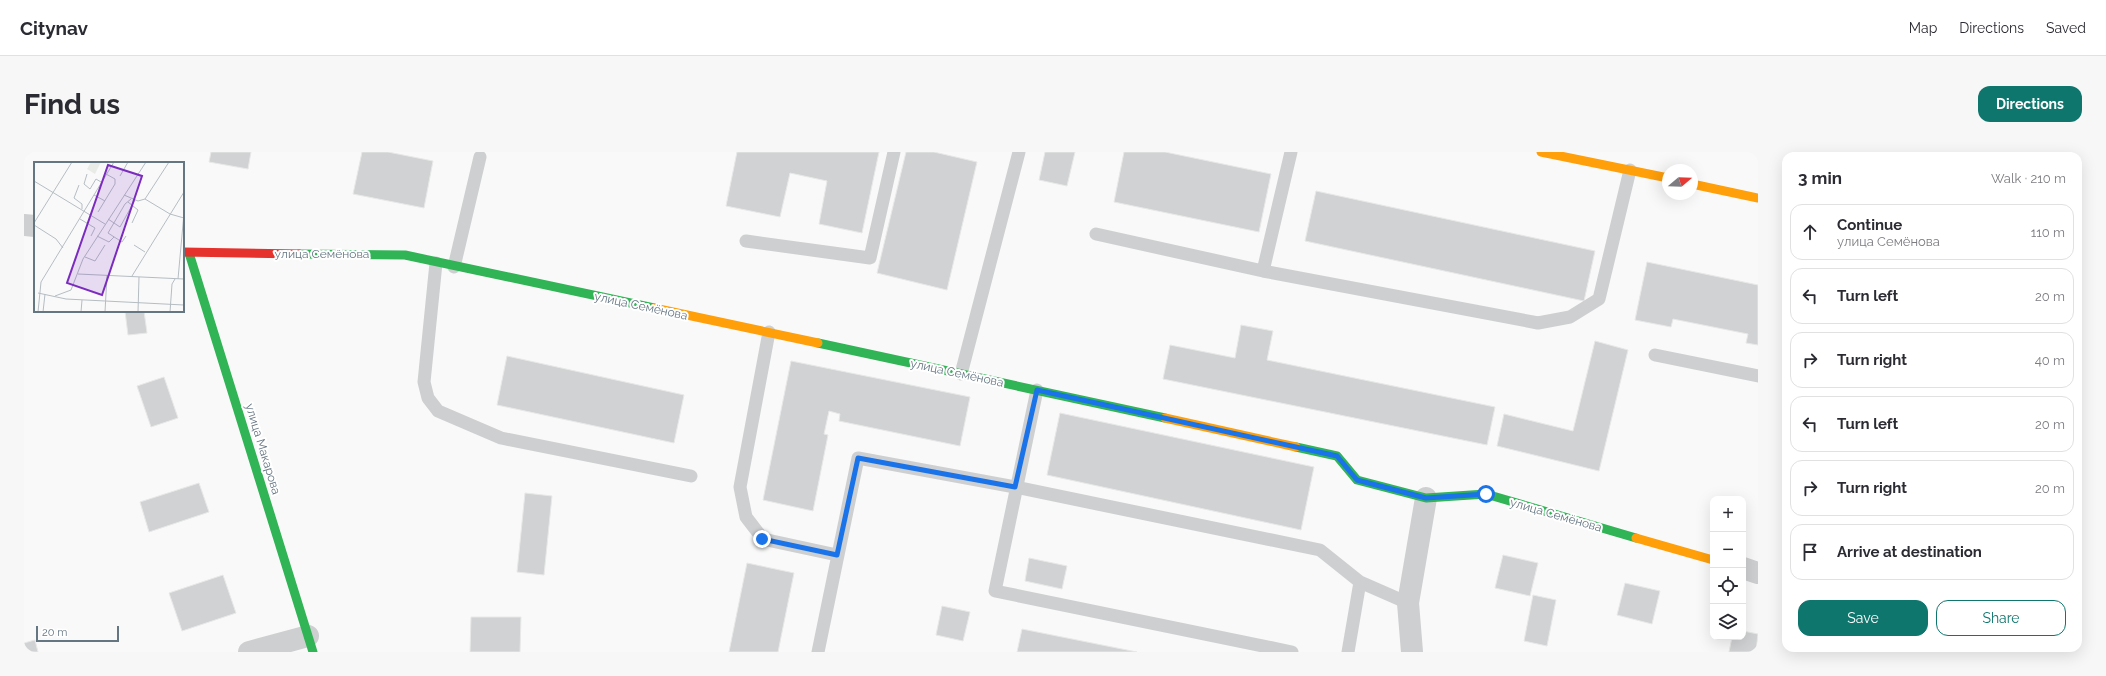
<!DOCTYPE html>
<html lang="en">
<head>
<meta charset="utf-8">
<style>
	:root { --surface:#fff; --page:#f7f7f7; --text:#2b2b33; --muted:#7c7c81; --line:#e1e1e2; --accent:#0f766e }
	body { margin:0; font-family:Raleway,sans-serif; background:var(--page); color:var(--text) }
	.controls { position:absolute; right:12px; bottom:12px; display:grid; overflow:hidden; border-radius:8px; box-shadow:0 4px 16px #0002 }
	.controls button { width:36px; height:36px; display:grid; place-items:center; padding:0; border:0; border-bottom:1px solid var(--line); background:var(--surface); color:var(--text); font:20px sans-serif }
	.compass { position:absolute; left:1638px; top:12px; width:36px; height:36px; border-radius:50%; background:var(--surface); box-shadow:0 4px 16px #0002; rotate:71deg }
	.scale { position:absolute; left:12px; bottom:10px; width:83px; box-sizing:border-box; padding-left:4px; border:2px solid #657683; border-top:0; font-size:11px; line-height:14px; white-space:nowrap; color:#657683; -webkit-text-stroke:3px #fff; paint-order:stroke }
	.stop { position:absolute; width:12px; height:12px; margin:-9px; border:3px solid #1a73e8; border-radius:50%; background:#fff }
	.stop.end { background:#1a73e8; border-color:#fff; box-shadow:0 1px 4px #0008 }
	.list { margin:0; padding:0; list-style:none }
	h2 { display:flex; justify-content:space-between; align-items:center; height:52px; margin:0; padding:0 16px; font-size:17px }
	h2 small { font-size:13px; font-weight:400; color:var(--muted) }
	.list li { display:grid; grid-template-columns:26px 1fr auto; gap:12px; align-items:center; box-sizing:border-box; height:56px; margin:0 8px 8px; padding:0 8px; border:1px solid var(--line); border-radius:12px }
	.list b { display:block; font-size:15px; white-space:nowrap }
	.list p { margin:0; font-size:13px; white-space:nowrap; color:var(--muted) }
	.list em { font-size:13px; font-style:normal; color:var(--muted) }
	.actions { display:flex; gap:8px; padding:12px 16px }
	.actions a { flex:1; padding:9px 0; border:1px solid var(--accent); border-radius:12px; text-align:center; font-size:14px; color:var(--accent) }
	.actions .main { background:var(--accent); color:#fff }
	.icon { flex:none; width:22px; height:22px; fill:none; stroke:currentColor; stroke-width:2; stroke-linecap:round; stroke-linejoin:round }
	.map { position:relative; flex:none; width:1734px; height:500px; overflow:hidden; border-radius:12px }
	header { display:flex; align-items:center; gap:24px; box-sizing:border-box; height:56px; padding:0 20px; background:var(--surface); border-bottom:1px solid var(--line) }
	header strong { font-size:19px }
	nav { display:flex; gap:22px; margin-inline-start:auto; font-size:14px }
	.intro { display:flex; align-items:center; justify-content:space-between; box-sizing:border-box; height:96px; padding:0 24px }
	h1 { margin:0; font-size:28px }
	.button { padding:10px 18px; border-radius:12px; background:var(--accent); color:#fff; font-size:14px; font-weight:700 }
	main { display:flex; gap:24px; padding:0 24px }
	aside { flex:1; background:var(--surface); border-radius:12px; box-shadow:0 4px 16px #0002 }
	.map>svg:first-child { display:block }
	.building { fill:#d0d2d3; stroke:#e8e8e8 }
	.lines { fill:none; stroke-linecap:round; stroke-linejoin:round }
	.lane { stroke:#cecfd0; stroke-width:13 }
	.street { stroke:#cecfd0; stroke-width:22 }
	.fast { stroke:#30b455; stroke-width:9 }
	.slow { stroke:#ff9f0a; stroke-width:9 }
	.jam { stroke:#e5322d; stroke-width:9 }
	.route { stroke:#1a73e8; stroke-width:5 }
	.labels { text-anchor:middle; dominant-baseline:central; stroke-width:4; stroke-linejoin:round; paint-order:stroke }
	.street-label { font-size:12px; fill:#657683; stroke:#fff }
	.inset-road { fill:none; stroke:#b5bdc3; stroke-width:1 }
	.view { fill:#7b2cbf; fill-opacity:0.15; stroke:#7b2cbf; stroke-width:2 }
	.inset-edge { fill:none; stroke:#657683; stroke-width:2 }
</style>
</head>
<body>
<header>
<strong>Citynav</strong>
<nav><a>Map</a><a>Directions</a><a>Saved</a></nav>
</header>
<div class="intro"><h1>Find us</h1><a class="button">Directions</a></div>
<main>
<div class="map">
<svg width="1734" height="500" viewBox="0 0 1734 500">
	<rect width="100%" height="100%" fill="#f9f9f9"/>
	<path class="building" d="M187,0H227L224,17L185,10Z
		M338,0H364L409,9L400,56L329,42Z
		M713,0H855L838,81L795,72L803,29L766,21L756,65L702,54Z
		M882,0H910L953,10L923,138L853,121Z
		M1021,0H1051L1043,34L1015,28Z
		M1100,0H1141L1247,22L1235,80L1090,50Z
		M1292,39L1571,99L1560,149L1281,89Z
		M1623,110L1734,133V193L1722,191L1724,182L1649,167L1647,175L1611,168Z
		M101,159H120L123,181L104,183Z
		M1217,173L1249,179L1243,208L1471,255L1463,293L1139,227L1146,193L1211,206Z
		M1571,189L1604,198L1575,319L1473,294L1480,262L1549,279Z
		M483,204L660,243L650,291L473,253Z
		M767,209L946,245L936,294L815,269L816,262L805,259L800,282L804,283L789,359L739,348Z
		M140,225L154,266L127,275L113,234Z
		M1036,261L1290,315L1277,378L1023,323Z
		M175,331L185,360L125,380L116,350Z
		M501,341L528,344L520,423L493,420Z
		M1479,403L1514,411L1506,444L1471,436Z
		M1005,406L1043,414L1038,437L1001,429Z
		M723,411L770,421L754,500H705Z
		M199,423L212,461L158,479L145,441Z
		M1601,431L1636,439L1628,472L1593,463Z
		M1509,443L1532,448L1523,494L1500,489Z
		M918,454L946,460L939,489L912,483Z
		M447,465H497L496,500H446Z
		M998,477L1113,500H993Z
		M1719,479L1734,482L1732,500H1705L1708,485H1719Z
		M11,488L14,500H0V491Z"/>
	<g class="lines">
		<path class="lane" d="M1072,82L1239,119L1514,171L1546,165L1575,147L1606,18
			M722,89L846,106L870,0
			M412,111L400,230L404,246L414,259L477,286L667,324
			M430,115L456,5
			M1239,119L1267,0
			M745,180L716,335L722,365L739,387L813,403
			M1631,203L1734,224
			M937,222L995,0
			M1013,238L971,439L1268,500
			M794,500L834,306L991,335L1296,398L1336,430L1384,451
			M1324,500L1336,430"/>
		<path class="street" d="M0,73L11,74
			M1719,416L1734,421
			M225,500L284,484
			M1388,500L1384,451L1402,346"/>
		<path class="fast" d="M165,101L289,500
			M275,102L381,103L630,156
			M794,191L1141,266
			M1272,295L1313,304L1333,328L1402,346L1462,342L1612,386"/>
		<path class="slow" d="M1517,0L1644,26
			M1668,32L1734,46
			M630,156L794,191
			M1141,266L1272,295
			M1612,386L1689,408"/>
		<path class="jam" d="M159,100L275,102"/>
	</g>
	<g class="lines">
		<path class="route" d="M738,387L813,403L834,306L991,335L1013,238L1313,304L1333,328L1402,346L1462,342"/>
	</g>
	<g class="labels">
		<g class="street-label">
			<text x="298" y="102">улица Семёнова</text>
			<text transform="translate(617 154) rotate(12)">улица Семёнова</text>
			<text transform="translate(933 221) rotate(12)">улица Семёнова</text>
			<text transform="translate(239 297) rotate(73)">улица Макарова</text>
			<text transform="translate(1532 363) rotate(16)">улица Семёнова</text>
		</g>
	</g>
	<g transform="translate(10 10)">
		<rect width="150" height="150" fill="#f9f9f9"/>
		<path d="M57,0H67L61,12L53,7Z" fill="#e8ebe6"/>
		<path class="inset-road" d="M53,12L50,22L56,27L62,17L67,20M86,14L94,0M0,19L71,62M45,23L40,36L48,42V47M60,33L71,39M90,33L104,39L111,37L136,52L150,56M111,37L135,0M94,40L104,48L98,61M64,50L81,22V17L72,12M46,57L61,66L57,74M74,57L86,65L101,38M0,61L38,0M0,63L22,77L29,86M63,74L75,80L80,75M92,74L88,80L74,71L91,42L97,37M100,83L111,90M51,95L61,99L71,83M44,112L150,117M98,114L150,30M144,117L150,51M4,131L32,137L150,143M21,134L37,128L49,97L112,0M4,150L7,120L80,0M9,150L11,132M47,150L48,138M71,150L73,113M104,150L105,115M136,150L138,122L141,117"/>
		<path class="view" d="M74,3L108,14L68,133L33,121Z"/>
		<rect width="150" height="150" class="inset-edge"/>
	</g>
</svg>
<div class="controls">
<button>+</button>
<button>−</button>
<button><svg class="icon" aria-label="locate" viewBox="0 0 24 24"><circle cx="12" cy="12" r="6"/><path d="M12 2v4M12 18v4M2 12h4M18 12h4"/></svg></button>
<button><svg class="icon" aria-label="layers" viewBox="0 0 24 24"><path d="M12 4l9 5-9 5-9-5zM3 14l9 5 9-5"/></svg></button>
</div>
<svg class="compass" viewBox="-18 -18 36 36"><path d="M0-13l5 13h-10z" fill="#e53935"/><path d="M0 13l5-13h-10z" fill="#7c7c81"/></svg>
<div class="scale">20 m</div>
<div class="stop" style="left:1462px;top:342px"></div>
<div class="stop end" style="left:738px;top:387px"></div>
</div>
<aside>
<h2>3 min<small>Walk · 210 m</small></h2>
<ul class="list">
<li><svg class="icon" aria-label="ahead" viewBox="0 0 24 24"><path d="M12 20V5M6 11l6-6 6 6"/></svg><div><b>Continue</b><p>улица Семёнова</p></div><em>110 m</em></li>
<li><svg class="icon" aria-label="left" viewBox="0 0 24 24"><path d="M17 20v-9H6M10 6l-5 5 5 5"/></svg><div><b>Turn left</b></div><em>20 m</em></li>
<li><svg class="icon" aria-label="right" viewBox="0 0 24 24"><path d="M7 20v-9h11M14 6l5 5-5 5"/></svg><div><b>Turn right</b></div><em>40 m</em></li>
<li><svg class="icon" aria-label="left" viewBox="0 0 24 24"><path d="M17 20v-9H6M10 6l-5 5 5 5"/></svg><div><b>Turn left</b></div><em>20 m</em></li>
<li><svg class="icon" aria-label="right" viewBox="0 0 24 24"><path d="M7 20v-9h11M14 6l5 5-5 5"/></svg><div><b>Turn right</b></div><em>20 m</em></li>
<li><svg class="icon" aria-label="arrive" viewBox="0 0 24 24"><path d="M6 21V4h12l-3 4 3 4H6"/></svg><div><b>Arrive at destination</b></div></li>
</ul>
<div class="actions"><a class="main">Save</a><a>Share</a></div>
</aside>
</main>
</body>
</html>
